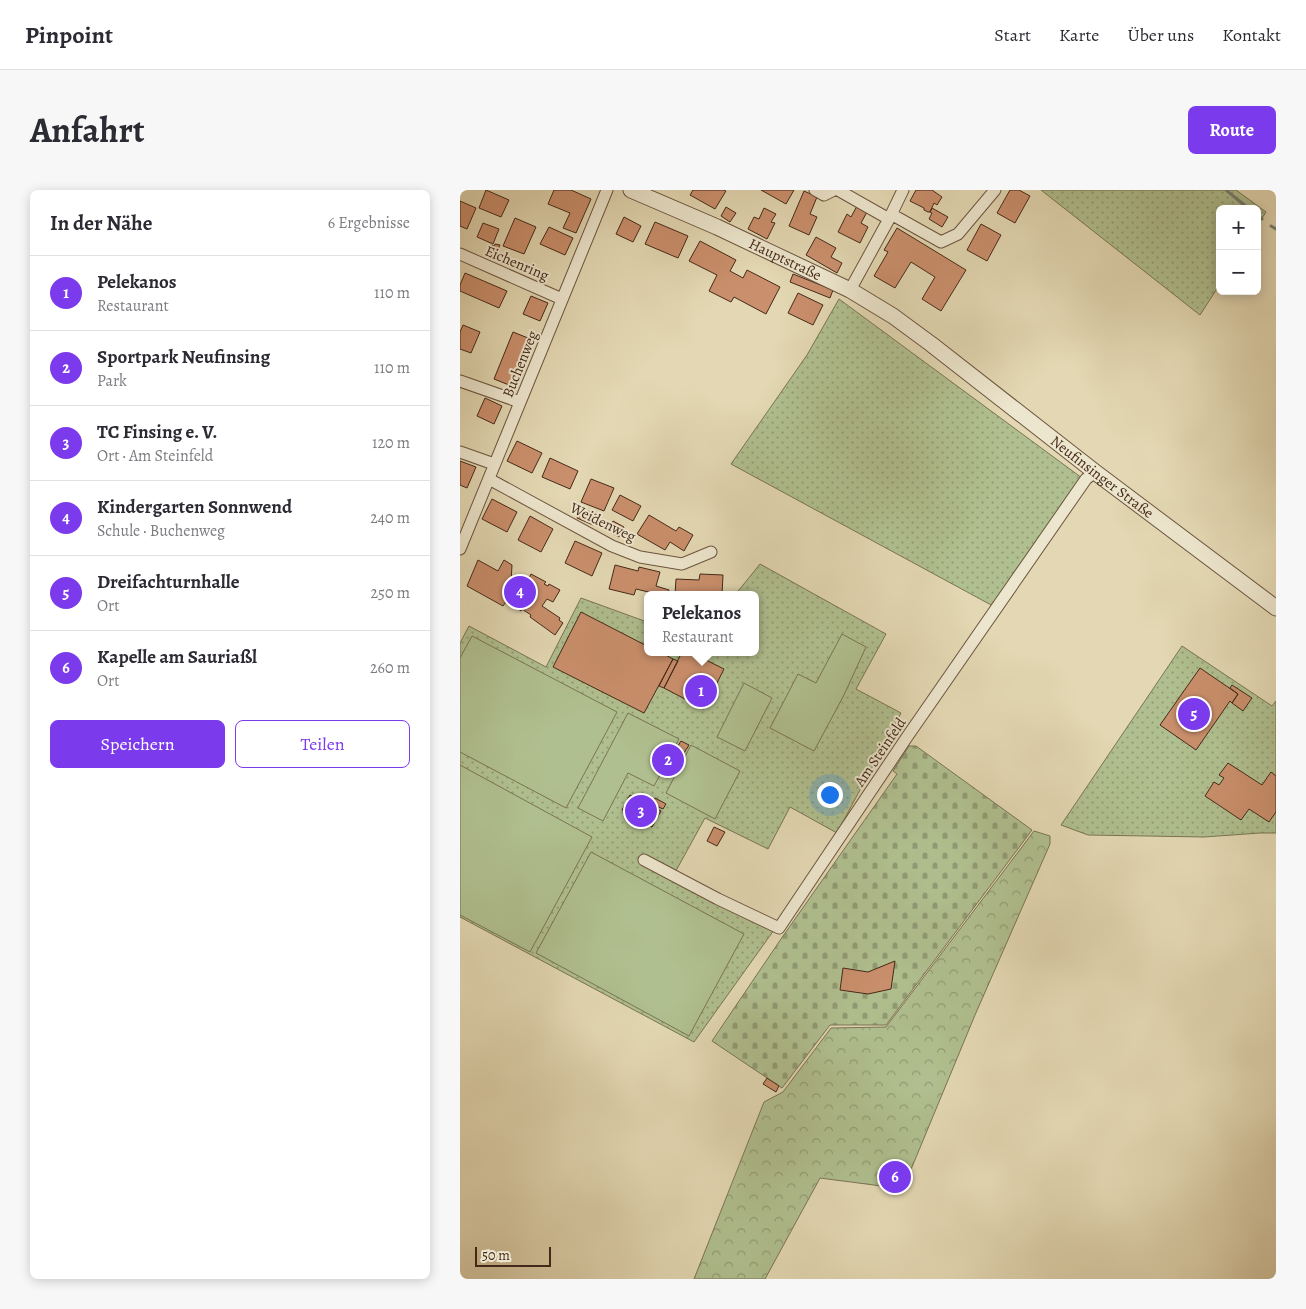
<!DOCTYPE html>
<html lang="de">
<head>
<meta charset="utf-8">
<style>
	:root { --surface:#fff; --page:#f7f7f7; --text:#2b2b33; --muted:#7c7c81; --line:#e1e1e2; --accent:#7c3aed }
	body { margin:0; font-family:Alegreya,serif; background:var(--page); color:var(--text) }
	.controls { position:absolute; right:15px; top:15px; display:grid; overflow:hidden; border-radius:8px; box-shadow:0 2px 12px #0003 }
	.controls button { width:45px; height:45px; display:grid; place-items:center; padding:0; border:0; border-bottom:1px solid var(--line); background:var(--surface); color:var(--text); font:25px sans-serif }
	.scale { position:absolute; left:15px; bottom:12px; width:76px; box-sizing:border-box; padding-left:5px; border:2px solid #452918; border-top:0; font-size:14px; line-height:18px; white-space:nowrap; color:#452918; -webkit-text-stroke:4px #ede6ce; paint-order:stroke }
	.you { position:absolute; left:369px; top:604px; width:18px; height:18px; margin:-12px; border:4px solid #fff; border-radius:50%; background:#1a73e8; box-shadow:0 0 0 8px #1a73e833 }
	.badge { display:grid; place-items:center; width:32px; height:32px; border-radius:50%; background:var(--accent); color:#fff; font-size:16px; font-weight:700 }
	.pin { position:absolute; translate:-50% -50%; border:2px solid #fff; box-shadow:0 1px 5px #0006 }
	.popup { position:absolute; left:184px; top:401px; width:115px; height:65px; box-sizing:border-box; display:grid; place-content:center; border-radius:8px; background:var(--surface); filter:drop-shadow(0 1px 4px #0005); font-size:16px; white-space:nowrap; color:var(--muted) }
	.popup b { font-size:19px; color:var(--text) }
	.popup::after { content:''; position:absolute; left:50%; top:100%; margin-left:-10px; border:10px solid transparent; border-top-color:var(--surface) }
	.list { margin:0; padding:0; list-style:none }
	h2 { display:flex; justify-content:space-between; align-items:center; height:65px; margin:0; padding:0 20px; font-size:21px }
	h2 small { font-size:16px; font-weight:400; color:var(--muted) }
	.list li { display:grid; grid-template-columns:32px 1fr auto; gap:15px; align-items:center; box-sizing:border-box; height:75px; padding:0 20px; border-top:1px solid var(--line) }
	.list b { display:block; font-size:19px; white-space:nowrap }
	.list p { margin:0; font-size:16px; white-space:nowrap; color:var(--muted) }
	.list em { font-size:16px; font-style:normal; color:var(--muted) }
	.actions { display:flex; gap:10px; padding:15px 20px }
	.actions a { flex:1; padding:11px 0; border:1px solid var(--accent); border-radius:8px; text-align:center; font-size:18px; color:var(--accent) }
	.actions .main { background:var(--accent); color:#fff }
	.map { position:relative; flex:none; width:816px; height:1089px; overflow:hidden; border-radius:8px }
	header { display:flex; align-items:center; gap:30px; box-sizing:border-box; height:70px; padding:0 25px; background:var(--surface); border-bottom:1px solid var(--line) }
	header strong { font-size:24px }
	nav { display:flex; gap:28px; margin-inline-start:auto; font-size:18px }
	.intro { display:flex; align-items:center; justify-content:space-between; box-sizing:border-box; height:120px; padding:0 30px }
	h1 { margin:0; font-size:35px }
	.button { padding:12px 22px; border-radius:8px; background:var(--accent); color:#fff; font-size:18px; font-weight:700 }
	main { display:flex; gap:30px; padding:0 30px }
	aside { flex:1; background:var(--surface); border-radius:8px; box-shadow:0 2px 12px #0003 }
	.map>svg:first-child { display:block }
	.grass { fill:url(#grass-dots); stroke:#7a7454 }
	.forest { fill:url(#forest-crowns); stroke:#7a7454 }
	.cemetery { fill:url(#cemetery-stones); stroke:#7a7454 }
	.garden { fill:#b0bf8f; stroke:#7a7454 }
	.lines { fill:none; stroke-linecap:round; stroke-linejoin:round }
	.stream { stroke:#767f74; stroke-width:3 }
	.building { fill:#ca8f6c; stroke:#452918 }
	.minor-casing { stroke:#6c553f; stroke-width:13 }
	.tertiary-casing { stroke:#6c553f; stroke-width:17 }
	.minor { stroke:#ede6ce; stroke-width:11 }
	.tertiary { stroke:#ede6ce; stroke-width:15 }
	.labels { text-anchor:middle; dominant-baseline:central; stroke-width:4; stroke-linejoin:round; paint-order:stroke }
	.street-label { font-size:15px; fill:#452918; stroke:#ede6ce }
</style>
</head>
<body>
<header>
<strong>Pinpoint</strong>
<nav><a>Start</a><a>Karte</a><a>Über uns</a><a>Kontakt</a></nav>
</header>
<div class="intro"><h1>Anfahrt</h1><a class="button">Route</a></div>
<main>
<aside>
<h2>In der Nähe<small>6 Ergebnisse</small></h2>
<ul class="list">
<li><span class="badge">1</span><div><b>Pelekanos</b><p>Restaurant</p></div><em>110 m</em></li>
<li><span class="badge">2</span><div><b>Sportpark Neufinsing</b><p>Park</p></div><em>110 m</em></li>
<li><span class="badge">3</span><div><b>TC Finsing e. V.</b><p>Ort · Am Steinfeld</p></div><em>120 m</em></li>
<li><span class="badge">4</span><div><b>Kindergarten Sonnwend</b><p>Schule · Buchenweg</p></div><em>240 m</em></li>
<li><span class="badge">5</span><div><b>Dreifachturnhalle</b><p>Ort</p></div><em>250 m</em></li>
<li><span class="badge">6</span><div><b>Kapelle am Sauriaßl</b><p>Ort</p></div><em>260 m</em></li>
</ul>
<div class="actions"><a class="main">Speichern</a><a>Teilen</a></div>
</aside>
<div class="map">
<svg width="816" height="1089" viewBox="0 0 816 1089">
	<defs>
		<pattern id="grass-dots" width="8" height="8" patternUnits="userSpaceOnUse" patternTransform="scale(1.25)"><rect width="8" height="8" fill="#b0bf8f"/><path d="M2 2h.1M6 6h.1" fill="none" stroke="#919b74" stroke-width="1.8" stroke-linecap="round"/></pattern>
		<pattern id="forest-crowns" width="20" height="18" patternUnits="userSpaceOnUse" patternTransform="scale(1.25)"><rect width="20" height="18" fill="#b0bf8f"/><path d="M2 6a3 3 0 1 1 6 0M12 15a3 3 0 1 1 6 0" fill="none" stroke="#919b74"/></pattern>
		<pattern id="cemetery-stones" width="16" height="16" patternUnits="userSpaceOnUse" patternTransform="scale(1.25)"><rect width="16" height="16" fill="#b0bf8f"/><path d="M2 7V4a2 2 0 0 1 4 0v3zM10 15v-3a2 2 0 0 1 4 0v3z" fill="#919b74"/></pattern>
	</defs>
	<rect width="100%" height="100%" fill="#e3d8b3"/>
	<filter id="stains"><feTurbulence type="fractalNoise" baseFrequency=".004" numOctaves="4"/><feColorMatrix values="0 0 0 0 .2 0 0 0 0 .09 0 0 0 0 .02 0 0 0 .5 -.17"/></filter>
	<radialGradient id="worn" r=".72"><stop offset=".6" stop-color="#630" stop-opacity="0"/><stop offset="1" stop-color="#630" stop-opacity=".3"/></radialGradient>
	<path class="grass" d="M581,0H776L806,22L797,36V19H760V94L740,125Z
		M379,109L622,288L533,416L271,274L347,165Z
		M300,374L426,444L396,499L441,523L377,643L330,617L308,659L245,628L212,688L314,740L234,852L0,727V453L9,436L86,477L121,408L187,432V462H295V405H275Z
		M722,456L812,516L816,511V643H800L744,647L628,645L601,635Z"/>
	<path class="forest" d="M574,641L590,646V654L515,825L452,977L437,998L360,988L305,1089H234L304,912L323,902L371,838L426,837Z"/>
	<path class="cemetery" d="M449,556H456L572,640L426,835H370L322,898L252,851L323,746L437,584L433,581Z"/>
	<path class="garden" d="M382,444L406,457L384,505L354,561L310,538L338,484L356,493Z
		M12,446L157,522L106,618L0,562V468Z
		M284,493L312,508L285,561L257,547Z
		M168,523L219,549L194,596L168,583L143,631L118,618Z
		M231,555L280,581L255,629L206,603Z
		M0,575L132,647L70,762L0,725Z
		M131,662L284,744L229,846L76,763Z"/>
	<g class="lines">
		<path class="stream" d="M766,0L789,19
			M797,25L802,29
			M811,36L816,39"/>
	</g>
	<path class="building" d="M26,0L49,10L41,27L19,18Z
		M94,0H111L131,9L116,43L103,38L110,23L88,14Z
		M233,0H263L266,1L255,19L230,5Z
		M301,0H334L326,14Z
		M456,0H472L482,7L477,15L474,13L470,22H468L464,20V18L450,11Z
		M550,0H559L570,6L555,33L537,23Z
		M344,1L357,7L350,24L357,27L349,45L329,36Z
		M0,11L16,18L7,39L0,36Z
		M397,16L407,22L401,33L408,37L400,53L378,42L387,24L391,27Z
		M266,17L276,23L270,32L261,26Z
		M304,18L316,24L311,32L315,33L307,49L288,39L294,27L299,29Z
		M472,18L488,27L482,37L469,29L472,23L470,22Z
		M164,27L181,36L173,52L156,44Z
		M55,28L76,37L64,64L43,56Z
		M195,32L228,46L218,68L185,54Z
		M23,33L39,39L33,54L17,47Z
		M521,34L541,45L527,71L507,60Z
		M89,37L113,48L105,65L80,54Z
		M437,38L506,80L481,121L462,109L475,87L451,72L435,98L414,86L428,62L424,60Z
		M356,47L376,58L371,67L382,73L377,83L346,65Z
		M240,51L276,70L270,81L283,88L287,80L320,97L306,124L274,107L271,112L249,101L257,85L229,71Z
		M35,54L40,55L35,66L28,63L31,55L34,56Z
		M5,83L47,101L39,118L0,101V95Z
		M333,84L373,100L370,108L330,92Z
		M338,103L363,115L353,135L328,123Z
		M71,106L88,113L80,131L63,124Z
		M3,135L20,142L11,163L0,159V142Z
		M53,142L73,150L54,197L34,189Z
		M25,208L42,216L34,234L17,226Z
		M57,251L82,263L72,283L47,271Z
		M90,268L118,281L110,299L82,287Z
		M0,271L16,277L7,298L0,295Z
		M131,289L154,298L144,321L121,312Z
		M160,305L181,316L173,331L152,320Z
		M32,309L57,322L47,342L22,329Z
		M121,318L137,325L133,335L117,328Z
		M189,325L216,341L219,337L233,345L224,361L210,352L205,360L177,344Z
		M70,326L93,339L81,362L58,350Z
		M153,331L164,337L159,347L148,341Z
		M115,351L142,363L132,386L105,373Z
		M18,370L38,381L44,370L52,375L51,392L58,393V394L43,416L7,396Z
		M155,375L178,381L179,377L200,382L196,396L209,400L208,405H201L176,399L174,405L149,399Z
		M71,384L86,392L84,394L88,396L89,394L100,400L93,412L87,409L82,416L100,428L99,430L103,433L95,445L70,427L71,425L62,419L61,421L46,410L54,399L58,401L59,399L67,405L70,400L64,397Z
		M240,384L263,385L262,405H215L216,389L239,390Z
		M121,422L187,456V462H200L213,469L184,523L93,477Z
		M222,462H230L264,479L244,519L204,498Z
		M213,469L218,471L204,498L199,496Z
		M740,478L778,504L772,513L770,511L736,560L700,535Z
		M772,495L792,508L783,521L772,513L778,504L770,498Z
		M221,551L229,555L224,563L216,559Z
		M768,573L802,595L811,582L816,586V622L809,632L789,619L781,630L745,606L754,592L759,595L764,588L759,585Z
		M170,605L201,621L192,637L162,620Z
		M195,608L206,614L203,619L192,614Z
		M254,637L265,642L257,656L247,651Z
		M435,771L431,799L408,804L380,800L383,778L408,782Z
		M307,888L319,896L316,902L303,894Z"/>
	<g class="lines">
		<defs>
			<path id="minor" d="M355,0L364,5L374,0
				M378,0L429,29
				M431,24L481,52L498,44L535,0
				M0,64L102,109
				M390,100L429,29L443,0
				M0,191L60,212
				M0,262L34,274
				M29,289L152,356L180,367L222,374L251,362
				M0,359L147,0
				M184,670L258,709L319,738L447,547L626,289L635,282"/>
			<g id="tertiary">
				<path id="s1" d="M171,0L257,37L390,100L433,126L471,154L635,282L816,418"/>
			</g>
		</defs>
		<use href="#minor" class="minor-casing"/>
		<use href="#tertiary" class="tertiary-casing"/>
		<use href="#minor" class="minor"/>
		<use href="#tertiary" class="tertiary"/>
	</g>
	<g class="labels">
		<g class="street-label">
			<text stroke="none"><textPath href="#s1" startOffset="169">Hauptstraße</textPath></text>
			<text transform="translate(57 73) rotate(23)">Eichenring</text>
			<text transform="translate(60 174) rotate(-68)">Buchenweg</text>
			<text stroke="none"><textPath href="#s1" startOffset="555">Neufinsinger Straße</textPath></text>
			<text transform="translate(143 332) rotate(26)">Weidenweg</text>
			<text transform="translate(420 562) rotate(-56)">Am Steinfeld</text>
		</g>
	</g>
	<rect width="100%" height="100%" filter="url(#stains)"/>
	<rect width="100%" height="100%" fill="url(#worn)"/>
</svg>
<div class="controls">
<button>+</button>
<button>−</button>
</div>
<div class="scale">50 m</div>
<div class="you"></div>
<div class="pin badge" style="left:241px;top:501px">1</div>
<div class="popup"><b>Pelekanos</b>Restaurant</div>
<div class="pin badge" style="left:208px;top:570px">2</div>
<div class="pin badge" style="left:181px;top:621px">3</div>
<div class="pin badge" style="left:60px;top:402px">4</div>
<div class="pin badge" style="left:734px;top:524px">5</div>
<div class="pin badge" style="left:435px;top:987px">6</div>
</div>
</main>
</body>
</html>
